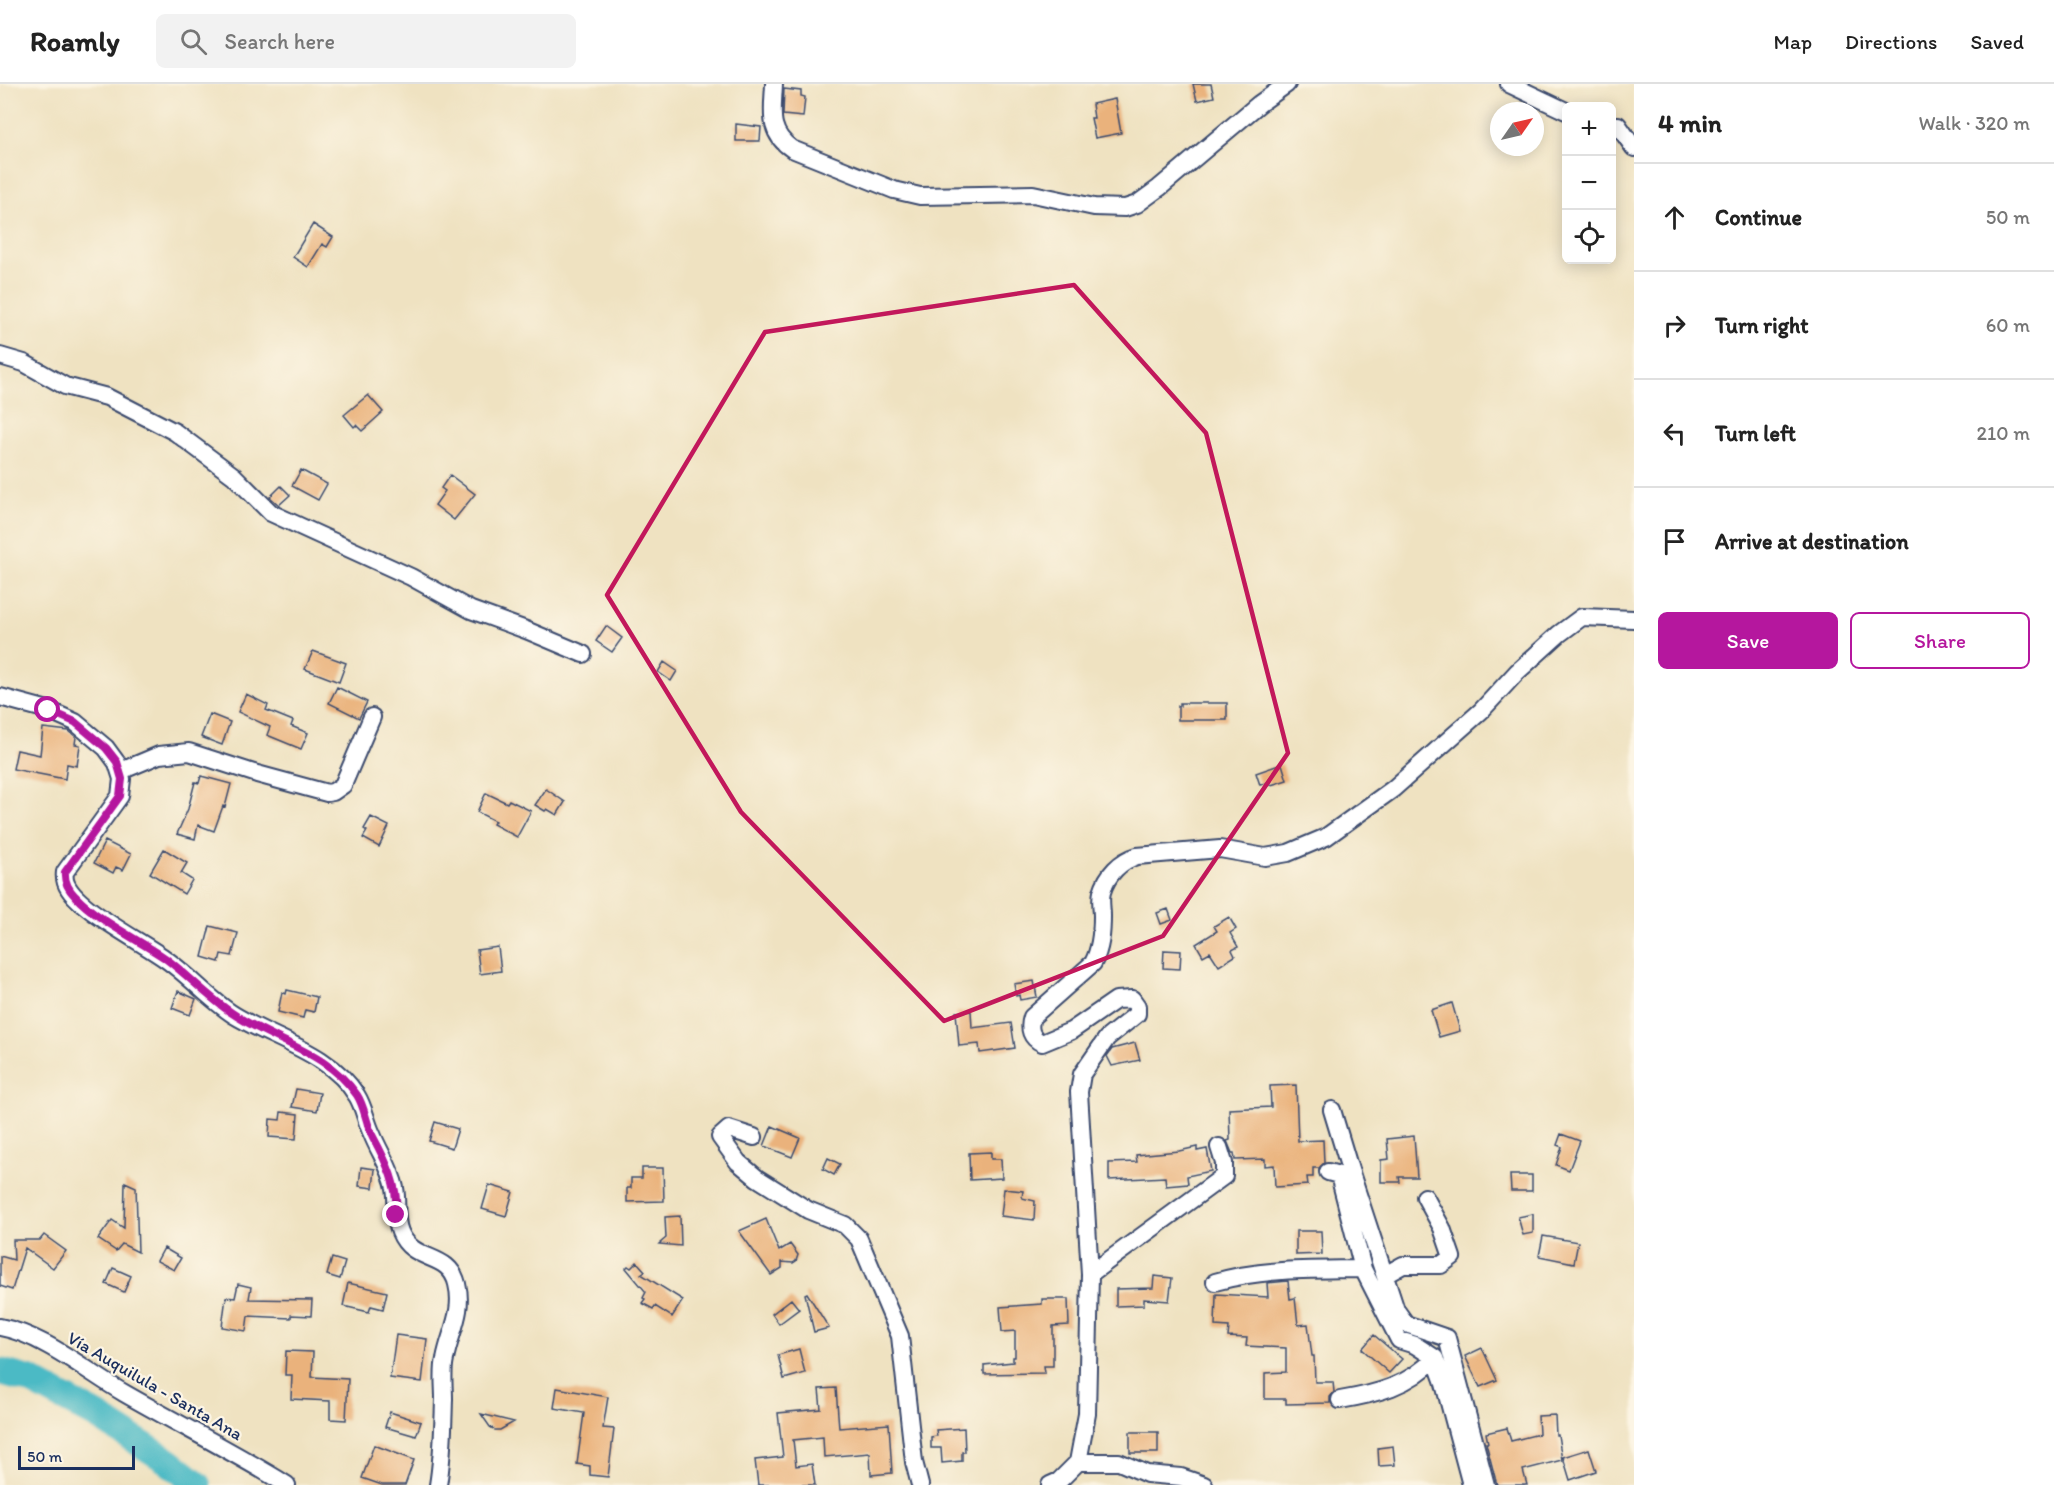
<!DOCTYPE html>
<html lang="en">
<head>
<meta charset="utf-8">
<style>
	:root { --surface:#fff; --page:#f2f2f2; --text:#222; --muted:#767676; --line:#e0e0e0; --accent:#b5179e }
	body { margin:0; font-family:Itim,sans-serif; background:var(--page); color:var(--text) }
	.controls { position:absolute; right:18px; top:18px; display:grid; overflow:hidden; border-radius:9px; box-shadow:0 3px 15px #0003 }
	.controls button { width:54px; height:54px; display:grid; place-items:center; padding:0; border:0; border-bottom:2px solid var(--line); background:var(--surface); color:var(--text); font:30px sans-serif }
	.compass { position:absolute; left:1490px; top:18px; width:54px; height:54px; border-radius:50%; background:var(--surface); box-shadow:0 3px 15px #0003; rotate:56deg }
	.scale { position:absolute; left:18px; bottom:15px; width:117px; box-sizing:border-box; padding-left:6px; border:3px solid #1b2f5e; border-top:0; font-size:16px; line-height:21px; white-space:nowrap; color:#1b2f5e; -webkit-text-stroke:4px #fcf5e5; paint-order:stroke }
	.stop { position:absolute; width:18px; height:18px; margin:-14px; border:4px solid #b5179e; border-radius:50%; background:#fff }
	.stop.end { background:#b5179e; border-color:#fff; box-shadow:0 2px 6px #0008 }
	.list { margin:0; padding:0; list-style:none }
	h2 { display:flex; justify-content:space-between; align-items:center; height:78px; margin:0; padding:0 24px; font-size:26px }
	h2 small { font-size:20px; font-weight:400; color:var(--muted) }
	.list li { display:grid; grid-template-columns:39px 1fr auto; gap:18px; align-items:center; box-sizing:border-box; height:108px; padding:0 24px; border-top:2px solid var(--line) }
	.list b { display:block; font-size:22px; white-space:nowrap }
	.list em { font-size:20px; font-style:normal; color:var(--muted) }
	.actions { display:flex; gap:12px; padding:18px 24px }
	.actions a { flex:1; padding:14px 0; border:2px solid var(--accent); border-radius:9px; text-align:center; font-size:21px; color:var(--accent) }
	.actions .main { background:var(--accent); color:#fff }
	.icon { flex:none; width:33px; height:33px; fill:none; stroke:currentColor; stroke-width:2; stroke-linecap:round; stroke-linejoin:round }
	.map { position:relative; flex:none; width:1634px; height:1401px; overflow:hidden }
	header { display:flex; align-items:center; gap:36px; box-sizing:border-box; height:84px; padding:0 30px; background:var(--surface); border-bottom:2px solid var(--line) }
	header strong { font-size:28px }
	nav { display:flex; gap:33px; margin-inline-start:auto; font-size:21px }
	.search { width:420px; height:54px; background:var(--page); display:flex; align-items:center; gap:15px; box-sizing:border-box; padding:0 21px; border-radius:9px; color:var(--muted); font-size:22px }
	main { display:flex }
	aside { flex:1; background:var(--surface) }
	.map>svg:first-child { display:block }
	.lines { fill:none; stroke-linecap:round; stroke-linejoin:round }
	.river { stroke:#4cbac5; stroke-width:28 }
	.building { fill:#eab27c }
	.minor-casing { stroke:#3b4a6d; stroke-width:20 }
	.minor { stroke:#fff; stroke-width:16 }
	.route { stroke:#b5179e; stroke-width:8 }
	.marked { fill:none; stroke:#c2185b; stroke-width:4.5; stroke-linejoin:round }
	.labels { text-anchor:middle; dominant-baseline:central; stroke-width:4.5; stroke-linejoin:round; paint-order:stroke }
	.street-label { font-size:18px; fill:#1b2f5e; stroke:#fcf5e5 }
</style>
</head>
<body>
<header>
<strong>Roamly</strong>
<div class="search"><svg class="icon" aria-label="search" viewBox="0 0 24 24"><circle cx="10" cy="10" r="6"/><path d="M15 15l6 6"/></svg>Search here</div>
<nav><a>Map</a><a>Directions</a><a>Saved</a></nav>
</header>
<main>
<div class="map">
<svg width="1634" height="1401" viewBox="0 0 1634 1401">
	<rect width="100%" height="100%" fill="#fcf5e5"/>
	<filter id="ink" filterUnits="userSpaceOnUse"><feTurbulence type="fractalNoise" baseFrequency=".0167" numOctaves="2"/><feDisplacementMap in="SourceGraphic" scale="12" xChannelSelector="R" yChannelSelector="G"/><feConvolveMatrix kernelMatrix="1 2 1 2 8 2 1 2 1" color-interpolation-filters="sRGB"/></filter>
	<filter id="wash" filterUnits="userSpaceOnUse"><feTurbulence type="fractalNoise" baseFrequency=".008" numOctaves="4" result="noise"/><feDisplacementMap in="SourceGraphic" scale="24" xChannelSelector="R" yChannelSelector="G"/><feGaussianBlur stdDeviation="1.35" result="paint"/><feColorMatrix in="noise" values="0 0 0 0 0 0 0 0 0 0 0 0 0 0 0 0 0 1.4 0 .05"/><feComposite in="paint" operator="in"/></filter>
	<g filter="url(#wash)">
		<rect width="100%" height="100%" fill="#efe2c1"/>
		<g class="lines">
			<path class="river" d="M0,1288L30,1296L97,1332L168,1377L198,1401"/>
		</g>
		<g id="blocks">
			<path class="building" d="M1193,0H1211L1214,13L1197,17Z
				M784,5L801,7V12L805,13L803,33L783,31Z
				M1115,15L1121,49L1095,54L1091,34H1094L1092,20Z
				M736,40L761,43L760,57H736Z
				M313,140L333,153L327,163L322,160L308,183L293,173Z
				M368,311L383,328L362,347L356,341L354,343L344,331Z
				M301,386L327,400L318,416L292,402Z
				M450,391L475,410L454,436L435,421L445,407L441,404Z
				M281,402L290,411L279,421L270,413Z
				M606,542L622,554L612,568L596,557Z
				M313,567L346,579L339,598L305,585Z
				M664,578L677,587L671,597L658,588Z
				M337,603L367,618L359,634L329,619Z
				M246,610L268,621L266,626L293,637L291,642L308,649L301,665L267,651L270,643L238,628Z
				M1180,619H1227V636H1178V622H1180Z
				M210,630L230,638L222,661L201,653Z
				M43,644L69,647L76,653L75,660L80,661L77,682L67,680L65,695L13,685L17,666L40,671Z
				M1282,680L1287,696L1271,701L1270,698L1260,701L1256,689Z
				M201,692L231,700L225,723L223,722L214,747L198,741L195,755L177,750L188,725L195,698L199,699Z
				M546,705L565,718L557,731L547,725L545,727L535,721Z
				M486,709L507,719L509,716L531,727L517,753L493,740L495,737L477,728Z
				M371,733L389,742L379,763L363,754L367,747L364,745Z
				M105,757L131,770L123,786L116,783L113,789L94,779Z
				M164,765L187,779L181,789L192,796L184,810L150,789Z
				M1168,825L1172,836L1161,840L1157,829Z
				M1229,833L1236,845L1230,849L1238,863L1232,866L1235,872L1219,882L1210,868L1203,872L1196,860L1217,847L1214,842Z
				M210,842L238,849L232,872L221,870L219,878L202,873Z
				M498,863L501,887L480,890L477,866Z
				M1164,866L1181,867L1180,885L1163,884Z
				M1034,897L1037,913L1020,916L1019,911L1016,912L1014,900Z
				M287,906L317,913L314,928L305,926L303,934L278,928L282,908L286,910Z
				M178,907L196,915L190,931L172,924Z
				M1452,919L1460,947L1439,953L1431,926Z
				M971,927L972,944L1011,939L1015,964L980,969L979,960L959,962L956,928Z
				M1135,959L1140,976L1112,982L1107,972L1112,965Z
				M1296,1001L1298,1057L1323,1056L1324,1079L1319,1084H1313V1093H1307L1308,1101L1275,1103L1274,1081L1265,1082V1075L1235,1076L1234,1069H1232L1227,1057L1230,1056L1229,1025L1271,1023L1270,1002Z
				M296,1005L320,1009L317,1027L292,1023Z
				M281,1028L298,1030L296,1055L269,1053L270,1035L280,1036Z
				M435,1038L458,1045L452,1064L429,1057Z
				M772,1042L800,1054L792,1073L764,1062Z
				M1561,1050L1580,1057L1569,1086L1556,1081L1562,1063L1557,1061Z
				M1414,1052L1417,1093H1399L1400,1098H1381V1076L1389,1075L1387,1055Z
				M1197,1063V1067L1207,1065L1211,1087L1187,1092L1188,1100L1166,1102L1165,1093L1109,1096V1079L1137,1078L1136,1071L1179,1067Z
				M991,1068V1075H1001L1002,1094L970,1096L969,1069Z
				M828,1074L840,1080L834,1091L823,1085Z
				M361,1083L375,1085L373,1104L359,1102Z
				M642,1084H663L664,1117L627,1118V1104H631V1094H642Z
				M1510,1091H1532V1107H1511Z
				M125,1098L136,1103L138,1168L122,1160L116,1167L98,1155L112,1136L124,1144Z
				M489,1101L513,1108L506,1132L482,1125Z
				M1004,1105L1023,1107L1022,1114L1035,1117L1034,1136L1001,1132Z
				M1533,1130V1149L1523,1151L1518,1133Z
				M680,1132L681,1162L659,1160L666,1154L665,1133Z
				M766,1135L779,1167L790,1160L798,1171L796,1177L793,1179L782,1178V1184L771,1191L739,1147Z
				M1296,1147H1321L1322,1170L1296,1171Z
				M44,1151L66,1167L53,1184L25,1164L12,1206L0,1202V1172L14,1176L13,1156H40Z
				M1543,1152L1578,1158L1574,1179L1539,1172Z
				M164,1164L181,1174L174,1186L157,1177Z
				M332,1174L345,1178L340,1195L327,1191Z
				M637,1178L645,1187L641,1190L683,1216L672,1233L655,1222L653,1225L642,1219L645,1215L643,1214L646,1208L626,1184L628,1182L631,1184Z
				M113,1184L131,1192L124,1208L106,1200Z
				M1154,1192L1172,1194L1169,1217L1144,1215V1221L1116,1222V1205L1153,1204Z
				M1288,1197L1290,1215L1295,1214L1298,1241L1308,1240L1312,1272H1314L1315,1298H1333L1334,1308L1330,1313V1319L1286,1320V1315H1265V1289L1286,1288V1264L1246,1262L1247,1254L1228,1253L1229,1243L1215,1242L1216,1210L1268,1213L1267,1199Z
				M348,1199L387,1208L383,1225L371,1222L369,1228L343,1222Z
				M238,1200L251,1203L249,1215L312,1216L311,1232L291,1231V1234L248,1232L246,1247L222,1243L226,1213L235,1214Z
				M807,1209L829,1244L814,1248L805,1210Z
				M791,1215L799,1225L779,1240L772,1230Z
				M1042,1215H1068L1069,1241L1053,1242V1282H1044L1045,1289L984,1290V1281L1013,1278V1273H1015V1247L1002,1248L1000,1223L1042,1220Z
				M396,1251L427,1255L422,1298L390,1294Z
				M1374,1251L1402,1275L1389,1289L1362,1265Z
				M1482,1264L1497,1296L1480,1303L1465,1272Z
				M799,1265L805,1289L784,1295L778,1271Z
				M286,1267L313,1268L312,1293L348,1295L346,1336L330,1335V1317L291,1315L292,1291H285Z
				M557,1304L608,1313L603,1344L614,1345L608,1393L590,1391V1382L577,1380L584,1329L554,1324Z
				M836,1304L839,1344L889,1340L892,1389L871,1391L870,1369L824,1373L823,1353L793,1356L796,1382L812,1380L815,1401H758L755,1376L783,1373L778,1329L821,1325L819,1305Z
				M390,1328L421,1338L416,1352L385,1343Z
				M481,1330L514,1338L500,1346H495L490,1343Z
				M1555,1331L1556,1351H1558L1562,1376L1523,1386L1527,1401H1497L1486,1359H1488L1486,1349L1507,1344L1511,1357L1539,1350L1538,1332Z
				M964,1344L965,1368H962V1377L942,1379L941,1364H931V1353L937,1352L936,1346Z
				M1130,1348H1158V1369H1130Z
				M374,1361L414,1376L405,1401H382L362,1394Z
				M1393,1362L1395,1381L1379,1382L1378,1364Z
				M1589,1365L1596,1387L1570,1396L1563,1373Z"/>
		</g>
	</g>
	<g filter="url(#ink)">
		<use href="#blocks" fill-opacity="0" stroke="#3b4a6d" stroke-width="1.5"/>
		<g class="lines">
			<defs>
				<path id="minor" d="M774,0C773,27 767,48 792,65L894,106L920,112L1033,110L1094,123L1125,124L1137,120L1159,104L1259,20L1287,0
					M1509,0L1566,27
					M1612,41H1618L1634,64
					M0,272L24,279L65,302L107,313L175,348L234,392L271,429L411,493L471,526L526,546L583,570
					M0,613L48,626L75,638L106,664L117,679L122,695L120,712L65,788C64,795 65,799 69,805C84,828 140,857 164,874C189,891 209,915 234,931C275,956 331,969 357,1012C364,1023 366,1038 372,1050C379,1068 391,1084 395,1104C398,1119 394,1134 400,1148C413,1180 449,1167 457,1200C464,1228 450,1248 445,1275C442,1287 444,1302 444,1315C443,1346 443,1371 438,1401
					M121,687L159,671L189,668L257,690L327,709L333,708L343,701L372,633
					M1332,1026L1351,1089L1396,1226L1406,1240L1447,1254L1486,1401
					M754,1053L729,1045L720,1053L738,1078L757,1094L808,1126L845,1141L859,1155L900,1252L914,1378L920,1401
					M1328,1088L1339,1091L1363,1185L1399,1256L1415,1261L1435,1274L1443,1296L1471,1401
					M1090,1190L1224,1092V1079L1219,1063
					M1385,1191L1403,1181H1441L1452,1173L1442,1144L1425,1113
					M1215,1198C1262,1184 1313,1186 1363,1185
					M0,1243C44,1251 86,1287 124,1309C178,1340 234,1368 287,1401
					M1340,1316C1376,1310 1409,1302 1435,1274
					M1078,1378H1119L1147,1390L1181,1393L1204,1401
					M1050,1401L1059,1397L1078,1378L1087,1330L1090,1190L1079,1008L1082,990L1107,954L1137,930V922L1132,915L1116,916L1071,947L1042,959C1031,954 1028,945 1032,933L1093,879C1101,864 1102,848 1102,832C1102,825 1100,815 1102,808C1107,791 1120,777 1137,772L1220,765L1265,773L1288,769L1326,753L1393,705L1481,627L1517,588L1559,550L1582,533L1634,535"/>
			</defs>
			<use href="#minor" class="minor-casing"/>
			<use href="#minor" class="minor"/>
		</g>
	</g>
	<g class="lines" filter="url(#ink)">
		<path class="route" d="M48,626L75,638L106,664L117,678L122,695L120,712L65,788C64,798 68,805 75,812C97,836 137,855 165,874C188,891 208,913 232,929C274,958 327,967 357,1011C365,1023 366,1040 373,1053C386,1077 399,1103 396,1131"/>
	</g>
	<path class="marked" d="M1074,201L1206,349L1288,669L1163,852L944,937L741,728L607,511L765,248Z"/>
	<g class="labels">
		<g class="street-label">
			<text transform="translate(155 1302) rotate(30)">Vía Auquilula - Santa Ana</text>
		</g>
	</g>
</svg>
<div class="controls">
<button>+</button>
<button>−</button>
<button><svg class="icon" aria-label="locate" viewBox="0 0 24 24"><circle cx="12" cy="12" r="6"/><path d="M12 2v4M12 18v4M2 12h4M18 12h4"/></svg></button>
</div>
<svg class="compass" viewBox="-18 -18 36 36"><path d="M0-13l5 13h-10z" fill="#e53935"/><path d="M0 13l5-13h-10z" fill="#767676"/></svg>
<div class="scale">50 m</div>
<div class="stop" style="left:48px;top:626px"></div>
<div class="stop end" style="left:396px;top:1131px"></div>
</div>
<aside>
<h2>4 min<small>Walk · 320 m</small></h2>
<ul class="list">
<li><svg class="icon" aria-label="ahead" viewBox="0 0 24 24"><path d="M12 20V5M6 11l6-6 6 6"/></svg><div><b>Continue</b></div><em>50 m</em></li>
<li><svg class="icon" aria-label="right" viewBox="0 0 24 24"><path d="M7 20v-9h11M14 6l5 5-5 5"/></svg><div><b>Turn right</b></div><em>60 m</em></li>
<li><svg class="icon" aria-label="left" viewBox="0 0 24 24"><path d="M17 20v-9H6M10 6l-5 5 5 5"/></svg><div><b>Turn left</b></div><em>210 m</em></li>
<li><svg class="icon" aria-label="arrive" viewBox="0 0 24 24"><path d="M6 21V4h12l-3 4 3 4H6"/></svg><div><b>Arrive at destination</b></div></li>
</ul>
<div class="actions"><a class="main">Save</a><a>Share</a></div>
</aside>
</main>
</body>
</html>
